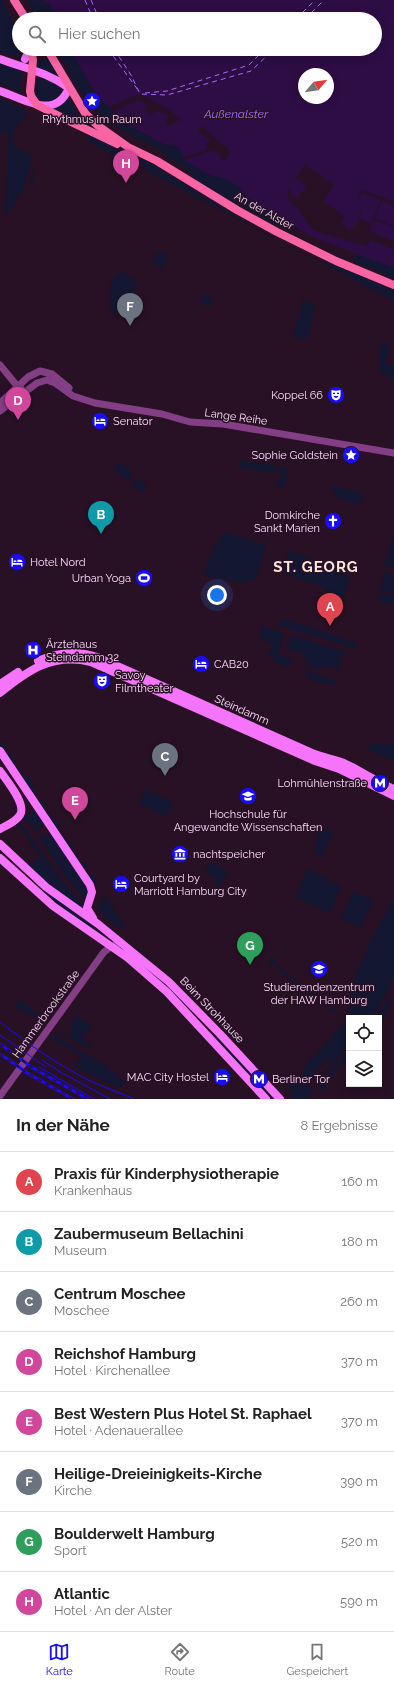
<!DOCTYPE html>
<html lang="de">
<head>
<meta charset="utf-8">
<style>
	:root { --surface:#fff; --page:#f2f2f2; --text:#222; --muted:#767676; --line:#e0e0e0; --accent:#180df6 }
	body { margin:0; font-family:Raleway,sans-serif; background:var(--page); color:var(--text) }
	.controls { position:absolute; right:12px; bottom:12px; display:grid; overflow:hidden; border-radius:0px; box-shadow:0 2px 10px #0003 }
	.controls button { width:36px; height:36px; display:grid; place-items:center; padding:0; border:0; border-bottom:1px solid var(--line); background:var(--surface); color:var(--text); font:20px sans-serif }
	.compass { position:absolute; left:298px; top:68px; width:36px; height:36px; border-radius:50%; background:var(--surface); box-shadow:0 2px 10px #0003; rotate:61deg }
	.you { position:absolute; left:217px; top:595px; width:14px; height:14px; margin:-10px; border:3px solid #fff; border-radius:50%; background:#1a73e8; box-shadow:0 0 0 6px #1a73e833 }
	.badge { display:grid; place-items:center; width:26px; height:26px; border-radius:50%; background:var(--accent); color:#fff; font-size:13px; font-weight:700 }
	.pin { position:absolute; translate:-50% -33px; filter:drop-shadow(0 1px 2px #0008) }
	.pin::after { content:''; position:absolute; top:21px; width:14px; height:12px; background:inherit; clip-path:polygon(0 0,100% 0,50% 100%) }
	.list { margin:0; padding:0; list-style:none }
	h2 { display:flex; justify-content:space-between; align-items:center; height:52px; margin:0; padding:0 16px; font-size:17px }
	h2 small { font-size:13px; font-weight:400; color:var(--muted) }
	.list li { display:grid; grid-template-columns:26px 1fr auto; gap:12px; align-items:center; box-sizing:border-box; height:60px; padding:0 16px; border-top:1px solid var(--line) }
	.list b { display:block; font-size:15px; white-space:nowrap }
	.list p { margin:0; font-size:13px; white-space:nowrap; color:var(--muted) }
	.list em { font-size:13px; font-style:normal; color:var(--muted) }
	.icon { flex:none; width:22px; height:22px; fill:none; stroke:currentColor; stroke-width:2; stroke-linecap:round; stroke-linejoin:round }
	.map { position:relative; flex:none; width:394px; height:1099px; overflow:hidden }
	.search { position:absolute; background:var(--surface); box-shadow:0 2px 10px #0003; left:12px; right:12px; top:12px; height:44px; display:flex; align-items:center; gap:10px; box-sizing:border-box; padding:0 14px; border-radius:22px; color:var(--muted); font-size:15px }
	.sheet { height:532px; background:var(--surface) }
	nav { display:flex; justify-content:space-around; align-items:center; box-sizing:border-box; height:56px; border-top:1px solid var(--line); background:var(--surface); font-size:11px; color:var(--muted) }
	nav a { display:grid; justify-items:center; gap:2px }
	nav .on { color:var(--accent) }
	.map>svg:first-child { display:block }
	.green { fill:#141732 }
	.water { fill:#2e0d45; fill-rule:evenodd }
	.pier { fill:#281125 }
	.lines { fill:none; stroke-linecap:round; stroke-linejoin:round }
	.ferry { stroke:#a66cf9; stroke-width:1; stroke-dasharray:5 4; stroke-linecap:butt }
	.tertiary { stroke:#843e85; stroke-width:7 }
	.secondary { stroke:#f674fa; stroke-width:8 }
	.primary { stroke:#f965a4; stroke-width:8 }
	.tram { stroke:#180df6; stroke-width:1 }
	.rail-casing { stroke:#180df6; stroke-width:3 }
	.rail { stroke:#281125; stroke-width:1.5; stroke-dasharray:4.5; stroke-linecap:butt }
	.labels { text-anchor:middle; dominant-baseline:central; stroke-width:3; stroke-linejoin:round; paint-order:stroke }
	.poi-label { font-size:11px; fill:#fedafb; stroke:#281125; text-anchor:start }
	.street-label { font-size:11px; fill:#fedafb; stroke:#281125 }
	.water-label { font-size:12px; font-style:italic; fill:#a66cf9; stroke:#281125 }
	.district-label { font-size:15px; font-weight:bold; letter-spacing:1px; fill:#fee6db; stroke:#281125 }
</style>
</head>
<body>
<div class="map">
<svg width="394" height="1099" viewBox="0 0 394 1099">
	<rect width="100%" height="100%" fill="#281125"/>
	<path class="green" d="M0,0H2C10,14 19,32 19,49H22V52L19,56L10,55L0,52Z
		M27,0C48,0 49,1 59,19H38Z
		M56,49H70C91,88 108,114 147,135C152,138 158,142 164,144C169,146 174,145 179,147L209,175L226,178L238,186L248,198L306,232H303L283,223L277,226L195,179L184,167L168,158L164,152C142,140 117,130 98,113C80,96 69,70 56,49Z
		M49,59L58,75L37,67L38,61Z
		M0,64L22,71L20,92L0,84Z
		M42,78C50,79 59,84 61,92C57,104 44,103 36,96C33,89 34,81 42,78Z
		M67,98L69,99L77,111V121L55,110V108Z
		M0,99L23,109L26,117L14,129V146L31,155L30,162L35,170L32,189L30,186L34,169L29,168L23,192L7,213L4,212L7,184L9,133H0Z
		M90,136C103,142 131,154 138,167L87,141Z
		M125,151L154,165L237,217L274,237V238L146,171L138,161L125,152Z
		M277,239L311,257L365,277L394,291V301Z
		M157,252L169,254L163,268L152,263Z
		M356,254L370,257L394,268V278L353,261Z
		M121,271L133,278L137,285L132,305L130,304L129,310L122,314L117,311L110,313V289L113,278L118,275Z
		M204,295L213,296L210,307C205,305 201,304 200,298Z
		M302,300L315,304L308,339L294,337Z
		M380,342L388,343L386,364L394,365V380L388,378L386,373L379,372Z
		M239,460L289,468L284,488L271,486L272,485L278,486L282,471L276,469L275,473L238,467Z
		M120,463L131,471V478L127,480L113,467Z
		M138,480L147,484L143,494L132,485L134,482Z
		M333,485L363,494L359,505L336,497L337,493L331,491Z
		M224,532L266,545L256,579L244,583L204,576L209,558Z
		M394,536V568L384,565Z
		M289,551L310,558V560L312,561L313,559L345,569L347,573L344,576L350,578L344,597L326,591V589L319,585L283,574L286,566L279,563L280,560L285,562Z
		M385,572L394,575V594L380,590Z
		M379,593L394,597V605L377,600Z
		M285,619L357,643L355,648L275,624Z
		M261,625L284,634L279,655L292,659L290,665L285,666L273,661L274,657L269,656L272,644L261,638Z
		M292,635L345,652L343,658L340,657L339,661L342,663L339,670L330,666L329,668L325,666L319,669L308,666L304,654L287,649Z
		M306,671L334,680V685L314,681L308,677Z
		M0,741L7,744H2L11,758L15,757L17,760L13,761L24,776H28L35,787H31L36,795H33L0,745Z
		M391,741L394,742V761L368,750L372,742L377,744L378,742L389,746Z
		M145,790L173,802L166,816L159,815V814L139,803Z
		M41,800L47,805L44,806L55,823L59,822L61,826H57L69,843H72L74,846L71,847L81,862H85L87,865L84,866L90,876H95L96,879L93,885L37,801Z
		M36,809L44,820C41,825 42,831 36,832L29,822L23,821L22,819Z
		M19,821L24,829L25,828L62,881L84,905V910L54,889L30,867L31,864L40,857L17,823Z
		M321,827L333,832L322,857L313,853Z
		M43,834L55,838L89,891L86,901L63,873L38,836Z
		M211,862L228,873L219,886L214,884L217,879L205,872Z
		M307,869L328,878L327,880L341,886L330,913L296,898Z
		M39,887L90,923L104,935L64,911Z
		M353,892L374,901L360,927L341,919Z
		M105,896L127,929C117,928 101,917 99,907Z
		M394,898V979L381,1003L373,1014L368,1018H357L350,1013L348,1012C349,976 377,932 394,898Z
		M272,955L277,965L339,1013L338,1014L334,1011L332,1013L329,1011L331,1008L319,999L317,1001L315,1000L317,997L315,995L311,999L309,997L311,994L297,983L295,985L292,983L294,981L284,973L282,975L279,973L281,970L273,963L271,965L269,963Z
		M388,999L391,1001L379,1029V1018H374Z
		M20,1001L44,1017L42,1020L17,1008L16,1003Z
		M77,1015L92,1026L82,1039L92,1046L90,1048L57,1033H61L69,1037L73,1029L70,1025Z
		M349,1017L353,1018H349V1042L317,1087L316,1083L332,1062L327,1058L311,1078H308L302,1074V1070Z
		M210,1033L221,1042L273,1099H271Z
		M52,1034L106,1066L126,1082L120,1088L74,1067L81,1056L50,1038Z
		M349,1047V1054L323,1091L319,1088Z
		M295,1078H298L314,1090L307,1099H293L286,1091L287,1090L290,1094L293,1092L288,1086Z"/>
	<path class="water" d="M43,0H394V268L310,236L248,198L238,186L226,179L209,175L186,161L179,147L175,145L164,144L130,126L102,101L93,89L70,49H375V19H59L49,4ZM304,74H328V98H304ZM304,165L334,184L323,201L345,217L341,222L347,229L354,228L357,222L365,226L363,232L368,234L363,245L321,233L313,229L298,209L288,199V189L296,198L299,197L300,192L304,191L307,186L296,178Z"/>
	<path class="pier" d="M140,94L172,111V113L183,119L167,125L165,124L169,116L156,110L152,115L144,110L147,105L139,100L124,106L122,109L139,119L138,120L120,108L112,111L109,107Z
		M202,126L231,152L224,161L213,150L184,160L183,158L207,149L206,145L210,140L198,131Z
		M362,190L394,202V205L382,200L375,218L394,226V227L374,220L369,231L394,241V249L370,240L367,247L363,245L368,234L363,232L365,226L357,222L359,219H357L361,211L362,212L359,218L371,223L381,200L362,193L358,200L357,199Z"/>
	<g class="lines">
		<path class="ferry" d="M85,0L93,19
			M91,0L99,19
			M296,19L315,0
			M305,19L324,0
			M108,49L138,90
			M114,49L131,75L140,94L167,95L251,71L274,49
			M145,93L167,91L249,65L265,49"/>
		<path class="tertiary" d="M0,365L18,387L21,388
			M0,403L28,377L40,371L52,374L69,388
			M0,411L37,383L47,380L55,383L73,396L95,403L162,414L190,422L223,424L394,453
			M0,1096L104,952L112,946L122,943"/>
		<path class="secondary" d="M0,59C26,69 45,71 69,88C55,121 25,99 0,91
			M25,59L30,49
			M38,661C58,652 77,650 97,657L312,753C322,757 334,759 344,763C361,771 377,782 394,789
			M0,684L18,672
			M0,693C28,670 52,653 91,662L315,761L339,769L394,796
			M0,751L90,885L92,892L87,908L93,918
			M0,771C6,780 27,804 20,815C16,822 7,825 0,829
			M0,844L46,887L98,924L169,982L220,1034L280,1099
			M0,858L53,906L128,958L167,992L266,1099"/>
		<path class="primary" d="M14,0L26,19
			M31,49L33,60L30,91L31,96L37,105L71,122L117,144
			M47,49L85,113L97,125L128,147L157,161L237,210L277,232L336,261L394,285"/>
		<path class="tram" d="M0,1022C28,1044 57,1064 88,1080C103,1087 119,1092 134,1099
			M0,1035L46,1067
			M42,1060L62,1073L110,1099
			M39,1067L94,1099"/>
		<defs>
			<path id="rail" d="M0,1044L33,1068L88,1099
				M0,1054L29,1074L73,1099"/>
		</defs>
		<use href="#rail" class="rail-casing"/>
		<use href="#rail" class="rail"/>
	</g>
	<defs>
		<symbol id="sight-disc" viewBox="-11 -11 22 22"><circle r="9.5" fill="#180df6" stroke="#281125"/><path d="M0-6L1.8-2.2L6-1.7L2.9 1.2L3.7 5.4L0 3.3L-3.7 5.4L-2.9 1.2L-6-1.7L-1.8-2.2Z" fill="#fff"/></symbol>
		<symbol id="theatre-disc" viewBox="-11 -11 22 22"><circle r="9.5" fill="#180df6" stroke="#281125"/><path d="M-5-5.5Q0-4 5-5.5V0Q5 5 0 6Q-5 5-5 0ZM-3.3-2.5H-1v1.5H-3.3ZM1-2.5H3.3v1.5H1ZM-2.8 1Q0 5.5 2.8 1Z" fill="#fff"/></symbol>
		<symbol id="hotel-disc" viewBox="-11 -11 22 22"><circle r="9.5" fill="#180df6" stroke="#281125"/><path d="M-6-4.5h1.5V1H6V5H4.5V3h-9V5H-6ZM-4 0a1.8 1.8 0 1 1 3.6 0ZM.5 0V-2.5h3Q6-2.5 6 0Z" fill="#fff"/></symbol>
		<symbol id="church-disc" viewBox="-11 -11 22 22"><circle r="9.5" fill="#180df6" stroke="#281125"/><path d="M-1.2-6h2.4v3.5h3.3v2.4h-3.3V6h-2.4V-.1h-3.3v-2.4h3.3Z" fill="#fff"/></symbol>
		<symbol id="stadium-disc" viewBox="-11 -11 22 22"><circle r="9.5" fill="#180df6" stroke="#281125"/><path d="M0-5a6.5 5 0 1 0 0 10a6.5 5 0 1 0 0-10ZM-3.5-1.8h7v3.6h-7Z" fill="#fff"/></symbol>
		<symbol id="hospital-disc" viewBox="-11 -11 22 22"><circle r="9.5" fill="#180df6" stroke="#281125"/><path d="M-5-5h3v3.5h4V-5h3V5h-3V1.5h-4V5h-3Z" fill="#fff"/></symbol>
		<symbol id="metro-disc" viewBox="-11 -11 22 22"><circle r="9.5" fill="#180df6" stroke="#281125"/><path d="M-5.5 5V-5H-3L0 0L3-5H5.5V5H3V-.5L0 4L-3-.5V5Z" fill="#fff"/></symbol>
		<symbol id="university-disc" viewBox="-11 -11 22 22"><circle r="9.5" fill="#180df6" stroke="#281125"/><path d="M0-5L7-2L0 1L-7-2ZM-4 1L0 2.5L4 1V4Q0 6-4 4Z" fill="#fff"/></symbol>
		<symbol id="museum-disc" viewBox="-11 -11 22 22"><circle r="9.5" fill="#180df6" stroke="#281125"/><path d="M0-6L6-3V-2H-6V-3ZM-5-1h2V3h-2ZM-1-1h2V3h-2ZM3-1h2V3H3ZM-6 4H6V6H-6Z" fill="#fff"/></symbol>
	</defs>
	<g fill-rule="evenodd">
		<use href="#sight-disc" x="82" y="91" width="20" height="20"/>
		<use href="#theatre-disc" x="326" y="385" width="20" height="20"/>
		<use href="#hotel-disc" x="90" y="411" width="20" height="20"/>
		<use href="#sight-disc" x="341" y="445" width="20" height="20"/>
		<use href="#church-disc" x="323" y="511" width="20" height="20"/>
		<use href="#hotel-disc" x="7" y="552" width="20" height="20"/>
		<use href="#stadium-disc" x="134" y="568" width="20" height="20"/>
		<use href="#hospital-disc" x="23" y="640" width="20" height="20"/>
		<use href="#hotel-disc" x="191" y="654" width="20" height="20"/>
		<use href="#theatre-disc" x="92" y="671" width="20" height="20"/>
		<use href="#metro-disc" x="370" y="773" width="20" height="20"/>
		<use href="#university-disc" x="238" y="786" width="20" height="20"/>
		<use href="#museum-disc" x="170" y="844" width="20" height="20"/>
		<use href="#hotel-disc" x="111" y="874" width="20" height="20"/>
		<use href="#university-disc" x="309" y="959" width="20" height="20"/>
		<use href="#hotel-disc" x="212" y="1067" width="20" height="20"/>
		<use href="#metro-disc" x="249" y="1069" width="20" height="20"/>
	</g>
	<g class="labels">
		<g class="poi-label">
			<text x="92" y="119" text-anchor="middle">Rhythmus im Raum</text>
			<text x="323" y="395" text-anchor="end">Koppel 66</text>
			<text x="113" y="421">Senator</text>
			<text x="338" y="455" text-anchor="end">Sophie Goldstein</text>
			<text x="320" y="515" text-anchor="end">Domkirche<tspan x="320" dy="13">Sankt Marien</tspan></text>
			<text x="30" y="562">Hotel Nord</text>
			<text x="131" y="578" text-anchor="end">Urban Yoga</text>
			<text x="46" y="644">Ärztehaus<tspan x="46" dy="13">Steindamm 32</tspan></text>
			<text x="214" y="664">CAB20</text>
			<text x="115" y="675">Savoy<tspan x="115" dy="13">Filmtheater</tspan></text>
			<text x="367" y="783" text-anchor="end">Lohmühlenstraße</text>
			<text x="248" y="814" text-anchor="middle">Hochschule für<tspan x="248" dy="13">Angewandte Wissenschaften</tspan></text>
			<text x="193" y="854">nachtspeicher</text>
			<text x="134" y="878">Courtyard by<tspan x="134" dy="13">Marriott Hamburg City</tspan></text>
			<text x="319" y="987" text-anchor="middle">Studierendenzentrum<tspan x="319" dy="13">der HAW Hamburg</tspan></text>
			<text x="209" y="1077" text-anchor="end">MAC City Hostel</text>
			<text x="272" y="1079">Berliner Tor</text>
		</g>
		<g class="street-label">
			<text transform="translate(264 211) rotate(29)">An der Alster</text>
			<text transform="translate(236 417) rotate(8)">Lange Reihe</text>
			<text transform="translate(242 710) rotate(24)">Steindamm</text>
			<text transform="translate(212 1010) rotate(46)">Beim Strohhause</text>
			<text transform="translate(46 1014) rotate(-54)">Hammerbrookstraße</text>
		</g>
		<g class="water-label">
			<text x="236" y="114">Außenalster</text>
		</g>
		<g class="district-label">
			<text x="316" y="567">ST. GEORG</text>
		</g>
	</g>
</svg>
<div class="controls">
<button><svg class="icon" aria-label="locate" viewBox="0 0 24 24"><circle cx="12" cy="12" r="6"/><path d="M12 2v4M12 18v4M2 12h4M18 12h4"/></svg></button>
<button><svg class="icon" aria-label="layers" viewBox="0 0 24 24"><path d="M12 4l9 5-9 5-9-5zM3 14l9 5 9-5"/></svg></button>
</div>
<svg class="compass" viewBox="-18 -18 36 36"><path d="M0-13l5 13h-10z" fill="#e53935"/><path d="M0 13l5-13h-10z" fill="#767676"/></svg>
<div class="you"></div>
<div class="pin badge" style="left:330px;top:626px;background:#e0444e">A</div>
<div class="pin badge" style="left:101px;top:534px;background:#0f9aa8">B</div>
<div class="pin badge" style="left:165px;top:776px;background:#6b7280">C</div>
<div class="pin badge" style="left:18px;top:420px;background:#d1479c">D</div>
<div class="pin badge" style="left:75px;top:820px;background:#d1479c">E</div>
<div class="pin badge" style="left:130px;top:326px;background:#6b7280">F</div>
<div class="pin badge" style="left:250px;top:965px;background:#2e9e5b">G</div>
<div class="pin badge" style="left:126px;top:183px;background:#d1479c">H</div>
<div class="search"><svg class="icon" aria-label="search" viewBox="0 0 24 24"><circle cx="10" cy="10" r="6"/><path d="M15 15l6 6"/></svg>Hier suchen</div>
</div>
<section class="sheet">
<h2>In der Nähe<small>8 Ergebnisse</small></h2>
<ul class="list">
<li><span class="badge" style="background:#e0444e">A</span><div><b>Praxis für Kinderphysiotherapie</b><p>Krankenhaus</p></div><em>160 m</em></li>
<li><span class="badge" style="background:#0f9aa8">B</span><div><b>Zaubermuseum Bellachini</b><p>Museum</p></div><em>180 m</em></li>
<li><span class="badge" style="background:#6b7280">C</span><div><b>Centrum Moschee</b><p>Moschee</p></div><em>260 m</em></li>
<li><span class="badge" style="background:#d1479c">D</span><div><b>Reichshof Hamburg</b><p>Hotel · Kirchenallee</p></div><em>370 m</em></li>
<li><span class="badge" style="background:#d1479c">E</span><div><b>Best Western Plus Hotel St. Raphael</b><p>Hotel · Adenauerallee</p></div><em>370 m</em></li>
<li><span class="badge" style="background:#6b7280">F</span><div><b>Heilige-Dreieinigkeits-Kirche</b><p>Kirche</p></div><em>390 m</em></li>
<li><span class="badge" style="background:#2e9e5b">G</span><div><b>Boulderwelt Hamburg</b><p>Sport</p></div><em>520 m</em></li>
<li><span class="badge" style="background:#d1479c">H</span><div><b>Atlantic</b><p>Hotel · An der Alster</p></div><em>590 m</em></li>
</ul>
</section>
<nav>
<a class="on"><svg class="icon" aria-label="map" viewBox="0 0 24 24"><path d="M3 6l6-2 6 2 6-2v14l-6 2-6-2-6 2zM9 4v14M15 6v14"/></svg>Karte</a>
<a><svg class="icon" aria-label="directions" viewBox="0 0 24 24"><path d="M12 3l9 9-9 9-9-9zM9 14v-3h6M13 9l2 2-2 2"/></svg>Route</a>
<a><svg class="icon" aria-label="saved" viewBox="0 0 24 24"><path d="M7 4h10v16l-5-4-5 4z"/></svg>Gespeichert</a>
</nav>
</body>
</html>
